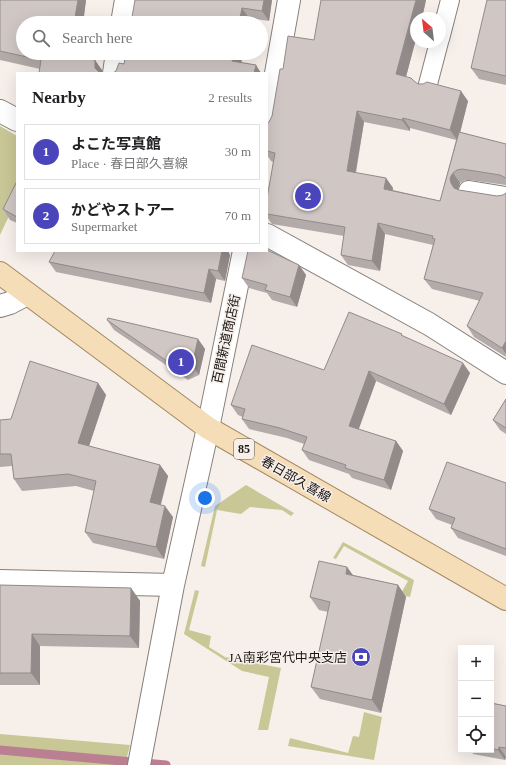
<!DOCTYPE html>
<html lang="en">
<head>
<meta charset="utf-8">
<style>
	:root { --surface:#fff; --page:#f6f6f6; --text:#202124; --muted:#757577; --line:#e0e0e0; --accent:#4a45bb }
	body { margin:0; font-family:"Times New Roman","Noto Sans JP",serif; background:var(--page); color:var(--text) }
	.controls { position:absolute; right:12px; bottom:12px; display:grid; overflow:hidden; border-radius:0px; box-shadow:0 4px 16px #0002 }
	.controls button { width:36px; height:36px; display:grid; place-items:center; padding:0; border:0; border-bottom:1px solid var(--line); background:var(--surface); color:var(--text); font:20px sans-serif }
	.compass { position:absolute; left:410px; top:12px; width:36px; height:36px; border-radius:50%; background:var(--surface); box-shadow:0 4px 16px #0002; rotate:332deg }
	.you { position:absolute; left:205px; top:498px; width:14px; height:14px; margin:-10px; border:3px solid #fff; border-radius:50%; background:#1a73e8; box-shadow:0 0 0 6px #1a73e833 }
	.badge { display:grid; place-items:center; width:26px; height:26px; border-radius:50%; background:var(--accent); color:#fff; font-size:13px; font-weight:700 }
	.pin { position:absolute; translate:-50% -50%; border:2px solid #fff; box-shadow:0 1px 4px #0006 }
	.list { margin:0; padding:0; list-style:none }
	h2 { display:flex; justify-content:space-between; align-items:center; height:52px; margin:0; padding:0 16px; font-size:17px }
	h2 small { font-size:13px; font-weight:400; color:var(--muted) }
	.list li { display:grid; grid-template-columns:26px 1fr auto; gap:12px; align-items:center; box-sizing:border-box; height:56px; margin:0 8px 8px; padding:0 8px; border:1px solid var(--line); border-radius:0px }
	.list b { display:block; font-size:15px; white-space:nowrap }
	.list p { margin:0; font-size:13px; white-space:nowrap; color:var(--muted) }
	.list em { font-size:13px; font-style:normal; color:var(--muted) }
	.icon { flex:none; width:22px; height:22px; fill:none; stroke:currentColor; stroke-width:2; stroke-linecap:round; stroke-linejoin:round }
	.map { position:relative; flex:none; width:506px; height:765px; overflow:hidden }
	.search { position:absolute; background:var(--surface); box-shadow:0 4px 16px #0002; left:16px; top:16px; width:252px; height:44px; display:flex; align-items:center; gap:10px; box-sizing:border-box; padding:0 14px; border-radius:22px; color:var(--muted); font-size:15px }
	.panel { position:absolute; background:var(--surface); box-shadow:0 4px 16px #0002; left:16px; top:72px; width:252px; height:180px; border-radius:0px }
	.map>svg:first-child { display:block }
	.green { fill:#c9c796 }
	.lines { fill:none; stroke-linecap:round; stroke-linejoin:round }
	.stream { stroke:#ba8092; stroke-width:9 }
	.service-casing { stroke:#867f7b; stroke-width:20 }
	.minor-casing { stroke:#867f7b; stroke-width:24 }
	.primary-casing { stroke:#a38960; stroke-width:24 }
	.service { stroke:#fff; stroke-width:18 }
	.minor { stroke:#fff; stroke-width:22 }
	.primary { stroke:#f5ddb8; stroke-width:22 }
	.wall { fill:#b3aba9; fill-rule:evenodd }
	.shaded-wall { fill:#928b8a }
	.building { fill:#d0c7c5; stroke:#928b8a }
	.labels { text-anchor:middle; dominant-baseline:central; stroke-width:3; stroke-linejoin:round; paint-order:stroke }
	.shield { fill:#f7efea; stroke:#5c5754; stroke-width:1 }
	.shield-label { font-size:12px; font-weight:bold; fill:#191614 }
	.street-label { font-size:13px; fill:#191614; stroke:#f7efea }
	.poi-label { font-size:13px; fill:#191614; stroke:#f7efea; text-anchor:end }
</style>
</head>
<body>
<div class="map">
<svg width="506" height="765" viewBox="0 0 506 765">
	<rect width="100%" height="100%" fill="#f7efea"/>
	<path class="green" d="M0,126L17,136V199L0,235Z
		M246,485L294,513L291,516L282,510L250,507L241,514L217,510L205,567L201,566L215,506Z
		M343,542L414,580L410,597L400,595L408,581L344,546L336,559L333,558Z
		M195,590L199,591L189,630L211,636L209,647L225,657L281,668L268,730H258L269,677L242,671L184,634Z
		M364,712L382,717L374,760L288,746L290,738L348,753L353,736L359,737Z
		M0,734L130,745L125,765H0Z"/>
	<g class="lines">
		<path class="stream" d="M0,750L166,765"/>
		<defs>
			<path id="service" d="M440,39L450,0
				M428,84L439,42
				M468,190L506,196"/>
			<path id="minor" d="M122,23L126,0
				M114,73L117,53
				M0,111L17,120
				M267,124L289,0
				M267,235L429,324L506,373
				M0,306L10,303L27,294
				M0,581L173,585
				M139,765L173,585L208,428L244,251"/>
			<path id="primary" d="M0,273L208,428L506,599"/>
		</defs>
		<use href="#service" class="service-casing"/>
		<use href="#minor" class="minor-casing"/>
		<use href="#primary" class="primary-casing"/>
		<use href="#service" class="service"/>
		<use href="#minor" class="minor"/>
		<use href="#primary" class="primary"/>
	</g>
	<path class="wall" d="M0,0H86L79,57L102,70L40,69L0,60Z
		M135,0H272L269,21Z
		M426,0L422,18H416V39L406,77L418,84L468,101L460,132L506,144V185L469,180H465L460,183L458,189L459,190L497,196L503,195L506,193V357L474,337L467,326L480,301L432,289L424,279L433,245L385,234L380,271L348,265L341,255L344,236L272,224L267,217L273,162L271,161L267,155V123L269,122L272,116L283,69L314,40ZM364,122L410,131V128L456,140L440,201L393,190V188L386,178L356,173Z
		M506,0V85L479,79L471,68Z
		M17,181V223L10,220L3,209Z
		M230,255L225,281L216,279L211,303L56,272L49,262Z
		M299,265L306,275L297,307L272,300L267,293L249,288L242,278Z
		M107,320L198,339L205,349L199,375L188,380L114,330Z
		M403,336L470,373L451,415L376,381L358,429L396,441L403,451L391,490L352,478L349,474L309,460L302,450L304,444L287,438L249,429L242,419L243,417L238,415L231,405L324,370Z
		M98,383L106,395L89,446L160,465L168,476L161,505L173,517L164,559L93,543L85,532L94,491L76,486L22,491L14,479L12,466L0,467V420L11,419Z
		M506,399V434L500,430L493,420Z
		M506,483V556L458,538L451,528L452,525L436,519L429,509Z
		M347,567L353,575L398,585L406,597L381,713L320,699L311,687L328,612L319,610L310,597Z
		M0,585L131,588L140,601L139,648L40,646V685H0Z
		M491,703L506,706V757L505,760L473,754L471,750H491Z"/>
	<path class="shaded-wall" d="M78,0H86L83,23H74Z
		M264,0H272L269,21L262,11Z
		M416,0H426L422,18H416V39L404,84L396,74Z
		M242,8L249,18L248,23H239Z
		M71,53H79L77,66L70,56Z
		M234,53H243L240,71L232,61Z
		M95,60L102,70V73H99L95,68Z
		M256,65L261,73H254Z
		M461,91L468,101L458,141L450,130Z
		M357,111L364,122L354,181L347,171Z
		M403,118L410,128V131L402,120Z
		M453,173L460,183L458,189V193L451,183L450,178Z
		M386,178L393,188L391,199L384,189Z
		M378,223L385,234L380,271L372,261Z
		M222,251H228L230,255L225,281L218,271Z
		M299,265L306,275L297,307L290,297Z
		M209,269L216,279L211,303L204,293Z
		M198,339L205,349L199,375L192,365Z
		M506,341V354L502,348Z
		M463,363L470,373L451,415L444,404Z
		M369,371L376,381L356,437L349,426Z
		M98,383L106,395L86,455L78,443Z
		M396,441L403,451L391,490L384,480Z
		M160,465L168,476L158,514L150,502Z
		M165,506L173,517L164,559L156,547Z
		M347,567L356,580L346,574Z
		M398,585L406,597L381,713L372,700Z
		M131,588L140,601L139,648L130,636Z
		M32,634L40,646V685L31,673Z
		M499,747L506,757L505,760L498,750Z"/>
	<path class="building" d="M0,0H78L74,23H23V53H71L70,56L95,60V68L100,73H39L41,60L0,51Z
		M135,0H264L262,11L242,8L239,23H131Z
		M321,0H416L396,74L411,78L414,81L418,84H423L427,82L461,91L450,130L403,118L402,120L357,111L347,171L386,178L384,189L440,201L459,132L506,144V178L500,175L462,169L457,170L453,173L450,178L451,183L454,188L459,190L497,196L503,195L506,193V341L502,348L467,326L483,293L424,279L435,239L432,238L433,236L378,223L372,261L341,255L345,227L267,214V198L275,153L267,151V123L269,122L272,116L280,69H283L288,36L314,40Z
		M487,0H506V76L471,68Z
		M126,53H234L232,61L256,65L254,73H113L116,71L119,63L124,64Z
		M17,181V217L3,209Z
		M267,250L299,265L290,297L265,290L267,285L242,278L248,251H267Z
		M55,251H222L218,271L209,269L204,293L49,262Z
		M349,312L402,334L401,335L463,363L444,404L369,371L349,426L396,441L384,480L345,468L346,465L302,450L307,437L280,428L242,419L245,409L231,405L252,345L324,370Z
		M108,318L198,339L192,365L180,370L107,320Z
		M30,361L98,383L78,443L160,465L150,502L165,506L156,547L85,532L96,481L68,474L14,479L11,454H0V420L11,419Z
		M506,399V428L493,420Z
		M447,462L506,483V549L451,528L455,518L429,509Z
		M319,561L347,567L346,574L398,585L372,700L311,687L330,602L310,597Z
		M0,585L131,588L130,636L32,634L31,673H0Z
		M491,703L506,706V748L499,747L498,750L491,748Z"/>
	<defs>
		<symbol id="bank-disc" viewBox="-11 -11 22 22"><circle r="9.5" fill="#4a45bb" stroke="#f7efea"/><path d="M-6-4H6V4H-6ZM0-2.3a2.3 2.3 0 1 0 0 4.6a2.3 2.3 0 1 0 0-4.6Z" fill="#fff"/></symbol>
	</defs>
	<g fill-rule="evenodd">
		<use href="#bank-disc" x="350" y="646" width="22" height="22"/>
	</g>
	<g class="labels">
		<rect class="shield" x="234" y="439" width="20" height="20" rx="3"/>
		<g class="shield-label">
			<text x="244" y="449">85</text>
		</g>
		<g class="street-label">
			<text transform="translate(226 339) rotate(-78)">百間新道商店街</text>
			<text transform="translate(296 479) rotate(30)">春日部久喜線</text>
		</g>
		<g class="poi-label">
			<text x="347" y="657">JA南彩宮代中央支店</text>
		</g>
	</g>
</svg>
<div class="controls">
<button>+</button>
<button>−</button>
<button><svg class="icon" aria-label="locate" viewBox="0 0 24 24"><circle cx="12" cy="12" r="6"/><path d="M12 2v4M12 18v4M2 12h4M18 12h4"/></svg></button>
</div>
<svg class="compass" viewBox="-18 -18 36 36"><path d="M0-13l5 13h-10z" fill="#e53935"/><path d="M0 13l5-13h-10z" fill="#757577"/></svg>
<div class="you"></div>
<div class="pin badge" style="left:181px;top:362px">1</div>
<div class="pin badge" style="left:308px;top:196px">2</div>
<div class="search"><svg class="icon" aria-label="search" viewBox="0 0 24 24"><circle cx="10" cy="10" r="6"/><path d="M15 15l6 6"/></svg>Search here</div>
<section class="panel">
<h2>Nearby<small>2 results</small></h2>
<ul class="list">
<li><span class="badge">1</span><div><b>よこた写真館</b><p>Place · 春日部久喜線</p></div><em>30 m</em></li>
<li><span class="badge">2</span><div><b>かどやストアー</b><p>Supermarket</p></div><em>70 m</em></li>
</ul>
</section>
</div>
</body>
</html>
